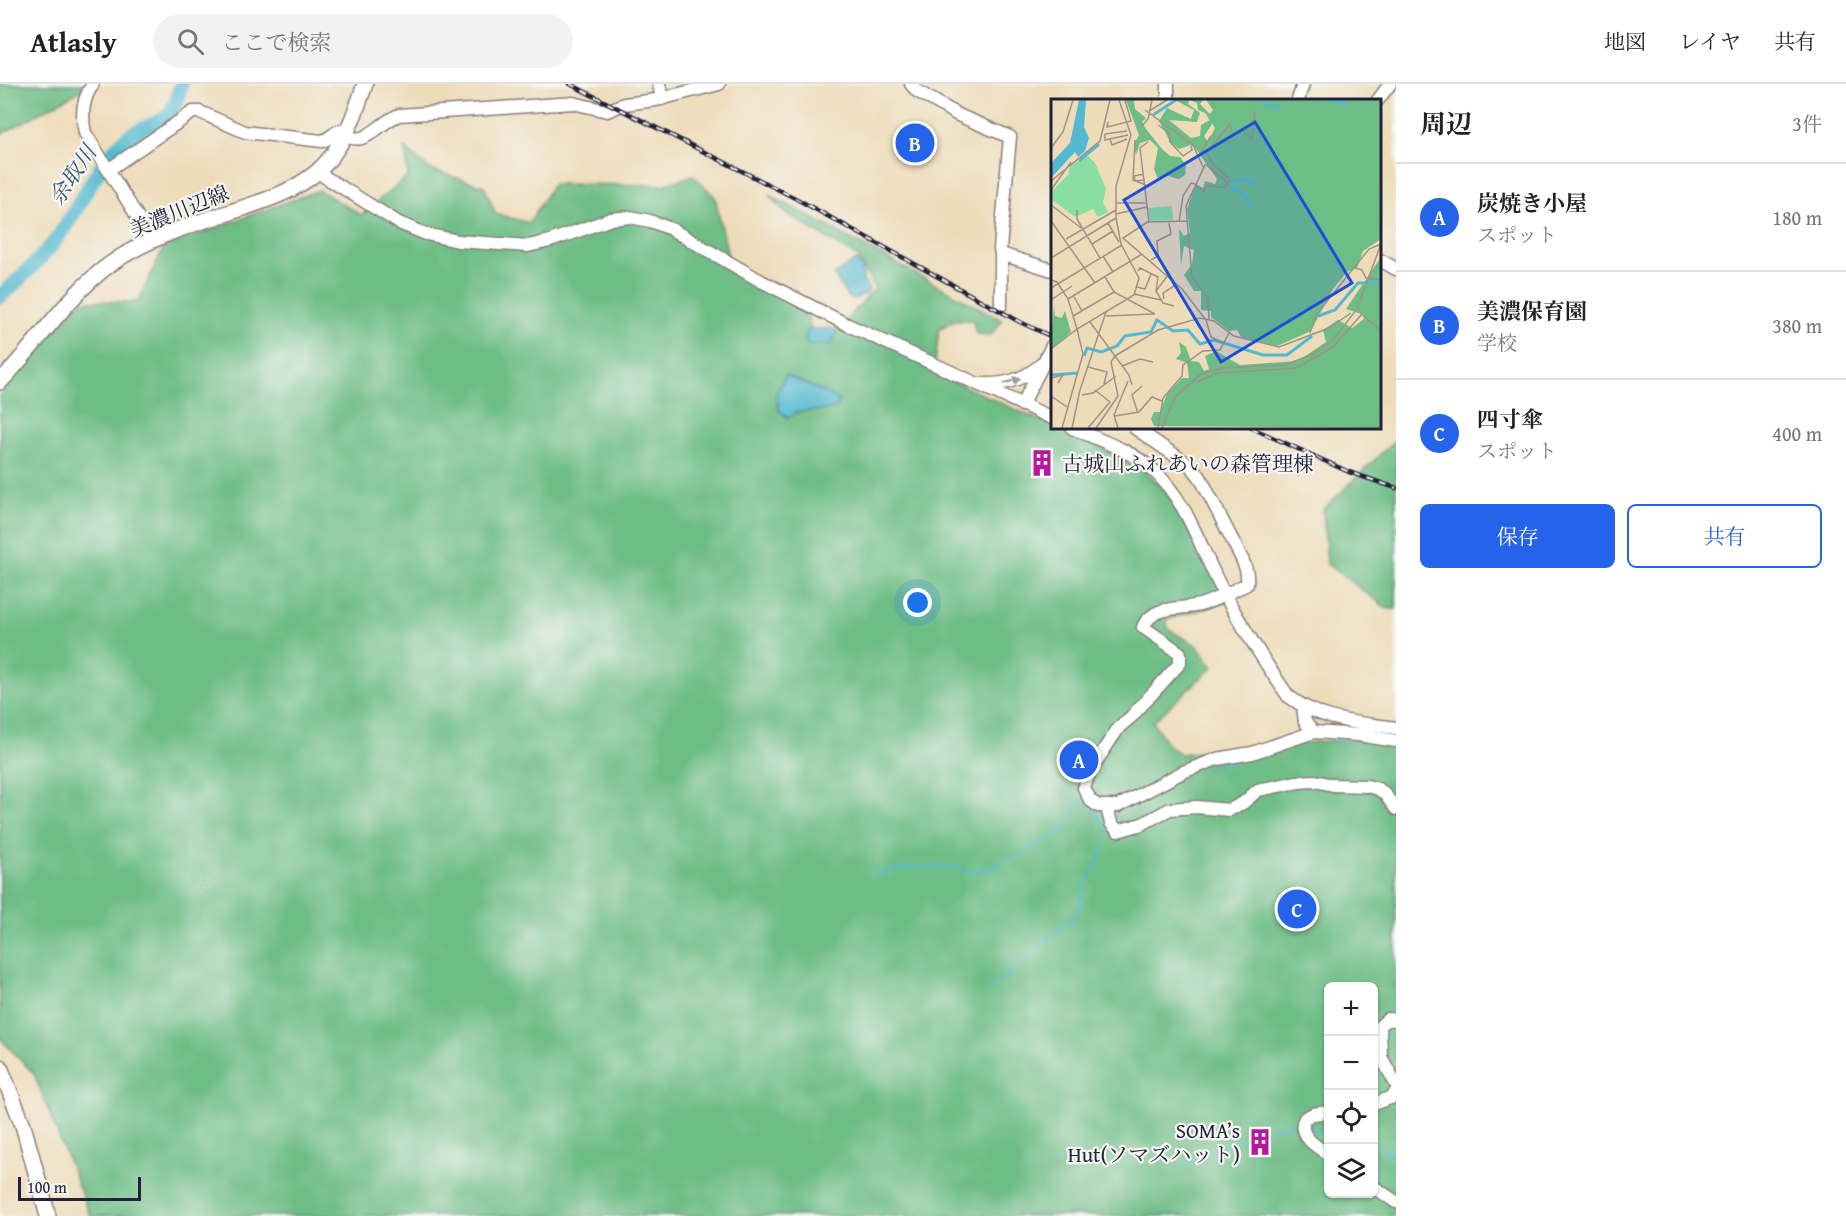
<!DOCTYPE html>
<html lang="ja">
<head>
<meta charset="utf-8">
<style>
	:root { --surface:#fff; --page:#f2f2f2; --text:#222; --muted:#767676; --line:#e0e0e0; --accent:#2563eb }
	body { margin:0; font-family:"Gentium Book Plus","Noto Serif JP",serif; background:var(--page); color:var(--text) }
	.controls { position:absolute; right:18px; bottom:18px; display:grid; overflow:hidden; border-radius:9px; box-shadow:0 2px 4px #0004 }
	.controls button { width:54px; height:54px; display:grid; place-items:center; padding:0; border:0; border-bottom:2px solid var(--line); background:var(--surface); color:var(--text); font:30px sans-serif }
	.scale { position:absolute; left:18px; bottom:15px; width:123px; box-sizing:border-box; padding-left:6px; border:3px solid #22223b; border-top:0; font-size:16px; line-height:21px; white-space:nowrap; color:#22223b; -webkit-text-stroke:4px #f6f6f2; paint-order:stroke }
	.you { position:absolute; left:918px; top:519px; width:21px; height:21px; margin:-15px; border:4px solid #fff; border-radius:50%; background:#1a73e8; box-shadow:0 0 0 9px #1a73e833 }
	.badge { display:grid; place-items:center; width:39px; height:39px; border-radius:50%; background:var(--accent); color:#fff; font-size:20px; font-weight:700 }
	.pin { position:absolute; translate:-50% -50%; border:3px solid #fff; box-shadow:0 2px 6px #0006 }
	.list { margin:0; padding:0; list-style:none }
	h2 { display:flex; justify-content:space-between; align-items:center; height:78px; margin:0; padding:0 24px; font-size:26px }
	h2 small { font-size:20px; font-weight:400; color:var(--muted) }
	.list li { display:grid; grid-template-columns:39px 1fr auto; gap:18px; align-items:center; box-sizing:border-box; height:108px; padding:0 24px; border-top:2px solid var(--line) }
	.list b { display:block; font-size:22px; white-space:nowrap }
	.list p { margin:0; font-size:20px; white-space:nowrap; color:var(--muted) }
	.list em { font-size:20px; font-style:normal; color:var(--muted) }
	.actions { display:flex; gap:12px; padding:18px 24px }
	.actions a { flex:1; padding:14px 0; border:2px solid var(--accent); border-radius:9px; text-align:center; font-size:21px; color:var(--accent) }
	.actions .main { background:var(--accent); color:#fff }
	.icon { flex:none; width:33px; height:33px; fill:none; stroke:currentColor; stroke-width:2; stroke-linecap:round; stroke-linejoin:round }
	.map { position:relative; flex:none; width:1396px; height:1132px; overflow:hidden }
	header { display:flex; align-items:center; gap:36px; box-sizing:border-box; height:84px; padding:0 30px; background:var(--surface); border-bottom:2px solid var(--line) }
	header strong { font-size:28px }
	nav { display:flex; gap:33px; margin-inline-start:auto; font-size:21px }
	.search { width:420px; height:54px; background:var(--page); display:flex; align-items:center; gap:15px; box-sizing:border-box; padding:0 21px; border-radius:33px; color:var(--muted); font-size:22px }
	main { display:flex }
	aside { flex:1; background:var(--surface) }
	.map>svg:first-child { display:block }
	.forest { fill:#6ebd86; stroke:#487060; stroke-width:1.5; fill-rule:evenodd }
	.water { fill:#52b9d0; stroke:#3a6e86; stroke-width:1.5 }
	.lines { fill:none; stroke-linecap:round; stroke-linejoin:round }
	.stream { stroke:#52b9d0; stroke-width:2 }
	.river { stroke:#52b9d0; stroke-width:15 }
	.minor-casing { stroke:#887f7a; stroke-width:15 }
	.major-casing { stroke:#887f7a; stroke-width:18 }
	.minor { stroke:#fff; stroke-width:12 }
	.major { stroke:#fff; stroke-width:15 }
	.rail-casing { stroke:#22223b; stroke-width:4.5 }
	.rail { stroke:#f6f6f2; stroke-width:2; stroke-dasharray:7; stroke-linecap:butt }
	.oneway { fill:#9c9ca7 }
	.labels { text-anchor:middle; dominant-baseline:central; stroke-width:4.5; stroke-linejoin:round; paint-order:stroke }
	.street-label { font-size:21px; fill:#22223b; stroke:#f6f6f2 }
	.poi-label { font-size:21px; fill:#22223b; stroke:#f6f6f2; text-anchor:start }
	.water-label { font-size:22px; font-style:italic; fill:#33576f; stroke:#f6f6f2 }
	.inset-river { fill:none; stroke:#52b9d0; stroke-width:3 }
	.inset-road { fill:none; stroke:#9c9287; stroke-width:1.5 }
	.view { fill:#1d4ed8; fill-opacity:0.15; stroke:#1d4ed8; stroke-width:3 }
	.inset-edge { fill:none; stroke:#22223b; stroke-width:3 }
</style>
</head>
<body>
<header>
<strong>Atlasly</strong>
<div class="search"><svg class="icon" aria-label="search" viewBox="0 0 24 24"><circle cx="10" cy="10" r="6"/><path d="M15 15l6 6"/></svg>ここで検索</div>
<nav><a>地図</a><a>レイヤ</a><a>共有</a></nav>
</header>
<main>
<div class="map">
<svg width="1396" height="1132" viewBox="0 0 1396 1132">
	<rect width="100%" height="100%" fill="#f6f6f2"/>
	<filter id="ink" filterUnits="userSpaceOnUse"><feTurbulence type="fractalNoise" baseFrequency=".0167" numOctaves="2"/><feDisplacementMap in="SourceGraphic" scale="12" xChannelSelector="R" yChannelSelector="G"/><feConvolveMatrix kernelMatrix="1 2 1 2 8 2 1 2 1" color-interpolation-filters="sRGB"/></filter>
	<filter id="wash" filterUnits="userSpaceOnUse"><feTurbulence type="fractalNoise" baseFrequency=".008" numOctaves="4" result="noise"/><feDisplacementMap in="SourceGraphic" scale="24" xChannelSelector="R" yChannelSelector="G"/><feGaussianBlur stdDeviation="1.35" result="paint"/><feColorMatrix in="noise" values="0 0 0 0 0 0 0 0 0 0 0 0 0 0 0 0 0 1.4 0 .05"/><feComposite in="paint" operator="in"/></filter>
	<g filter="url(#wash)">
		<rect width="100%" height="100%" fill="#eedcb9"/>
		<path class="forest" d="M0,0H88L87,3L0,51Z
			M405,64L429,85L484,102L496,130L529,139L553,100L664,101L693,91L715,113L731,186L806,226L813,253L827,256L875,205L858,173L787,130L769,111L1002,236L991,251L976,250L973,236H954L939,245L934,289L1101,364L1148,389L1167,408L1229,517L1166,536L1169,546L1196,561L1213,583L1153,638L1169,662L1180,670L1351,655L1396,654V1132H90L34,990L0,954V307L82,217L138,218L164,163L319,106L361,131L408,92ZM1328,902H1374V1110H1328Z
			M1396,355V525H1388L1327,480L1323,426Z"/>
		<path class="water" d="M856,176L863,184V196L869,205L866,210L853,216L848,214L834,191Z
			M832,244L837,247L831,261H808L805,256L807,246Z
			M786,291L822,307L839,316L836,325L797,328L788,334L779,326L776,309Z"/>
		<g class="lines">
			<path class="stream" d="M1335,655L1347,658
				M1086,682L1099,662
				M1216,682L1249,675
				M1143,716L1157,709
				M1092,724L1107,743L1106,751
				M873,792L898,785L919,783L945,782L975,787L991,784L1061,748L1084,713
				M988,907L1060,844L1074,835L1087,797L1100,773L1103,760
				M1308,1041L1324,1049L1328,1048
				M1374,1061L1396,1073
				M1213,1067L1281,1041L1297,1039
				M1178,1084L1204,1071"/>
			<path class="river" d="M0,213C19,195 39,178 55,157C81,123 95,80 129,52C140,44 157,41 166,33C175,25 179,11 181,0"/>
		</g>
	</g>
	<g filter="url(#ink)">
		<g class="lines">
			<defs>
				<path id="minor" d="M93,0C82,15 81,31 85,49L152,156
					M659,0L662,15
					M911,0L917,7L958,31L1010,53L1000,165L1001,170L1052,186
					M1168,0V16
					M1298,16L1303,0
					M1378,16L1390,0
					M108,86L193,28H200L245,48L322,57C330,55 333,49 339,47C365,68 375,40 399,31L573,19L607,27L624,20L656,16L719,0
					M317,88L399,139L426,150L458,157L528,162L550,157L611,135L630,133L650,137L671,145L761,197L848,241L1052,334
					M1380,176L1396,185
					M1001,221V170
					M982,300C1007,301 1025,295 1044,278
					M1022,321L1052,262
					M1072,344C1099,356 1131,366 1153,386C1189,418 1202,470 1225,511C1244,546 1266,580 1288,612C1323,638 1355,638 1396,644
					M1135,344L1192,383L1200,393L1242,475C1246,484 1248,490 1247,500C1232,507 1218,515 1203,520C1182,527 1154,519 1143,543L1180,569V579L1131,633L1119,643L1090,687L1084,704L1090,716L1098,722H1118L1183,688L1217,675L1252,669L1314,648L1358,651L1396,657
					M1303,623L1305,638L1314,648
					M1107,723L1111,739L1118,747L1142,740L1170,725L1196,723L1229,726L1243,719L1258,706L1298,698L1315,697L1333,701L1367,702L1378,705L1384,709L1396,725
					M1396,936L1388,935L1380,942L1381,973L1396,1000
					M1374,1020L1393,1013L1396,1007
					M1328,1028L1313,1030L1305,1034C1296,1050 1315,1062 1328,1070
					M1374,1103L1396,1118"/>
				<path id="major" d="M0,298C36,261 68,211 109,181C143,156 191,140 231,128C261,118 292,109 317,88C343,65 355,31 365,0
					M0,983L23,1041L48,1132"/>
			</defs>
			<use href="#minor" class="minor-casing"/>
			<use href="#major" class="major-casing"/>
			<use href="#minor" class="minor"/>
			<use href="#major" class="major"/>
			<defs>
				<path id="rail" d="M570,0L795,114L1020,238L1052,253
					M1252,344L1349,388L1396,404"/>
			</defs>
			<use href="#rail" class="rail-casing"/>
			<use href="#rail" class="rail"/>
		</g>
		<defs><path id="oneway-solid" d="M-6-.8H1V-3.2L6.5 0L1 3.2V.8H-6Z" transform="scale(1.5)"/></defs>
		<use class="oneway" href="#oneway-solid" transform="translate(1012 297) rotate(-16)"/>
	</g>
	<defs>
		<symbol id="building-bare" viewBox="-9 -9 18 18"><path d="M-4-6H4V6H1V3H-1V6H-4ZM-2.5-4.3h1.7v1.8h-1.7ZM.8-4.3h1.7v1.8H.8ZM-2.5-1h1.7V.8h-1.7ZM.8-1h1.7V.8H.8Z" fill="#b5179e" stroke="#f6f6f2" stroke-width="2.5" paint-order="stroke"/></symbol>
	</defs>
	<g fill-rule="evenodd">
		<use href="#building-bare" x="1023" y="360" width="38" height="38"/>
		<use href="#building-bare" x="1241" y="1039" width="38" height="38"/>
	</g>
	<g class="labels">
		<g class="street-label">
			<text transform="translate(179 127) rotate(-22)">美濃川辺線</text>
		</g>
		<g class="poi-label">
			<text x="1062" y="379">古城山ふれあいの森管理棟</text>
			<text x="1240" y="1046" text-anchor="end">SOMA’s<tspan x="1240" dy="24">Hut(ソマズハット)</tspan></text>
		</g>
		<g class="water-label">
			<text transform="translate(72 91) rotate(-56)">余取川</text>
		</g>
	</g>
	<g transform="translate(1051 15)">
		<rect width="330" height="330" fill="#eedcb9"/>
		<path d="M36,56L44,64L55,90L52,103L57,113L47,118L42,110L24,118L0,100V93L17,76L19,67ZM121,107L122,121L99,122L97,109Z" fill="#89dea0"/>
		<path d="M75,1H83L84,10L95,19L91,23L95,30L111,50L119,57L129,58L135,66L134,76L128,80L113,76L107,80L103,70L107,49L99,41L89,44L85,56L83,45L88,36ZM124,1H138L137,5L149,14L146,23L118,21L140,39L149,37L150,26L159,21L161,25L153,37L157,43L164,29L154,14L147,11L146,4L139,1H152L149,5L159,15L162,11L155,1H330V140L312,152L306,169L296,173L282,190L260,232L226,247L190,238L186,231L178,232L160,218V212L150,211V192H143L133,176L141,165L143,151L133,147L130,166L128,130L133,137L139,134L136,110L145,85L152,89L154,82L164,85L166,80L145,50L140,46L128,50L120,44L108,22L116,9L140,20L143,11ZM330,158V329L103,327L100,320L103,313H109L116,295L131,279H138L136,264L125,260L130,254L128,243L135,248L140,262L148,263L153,272L158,270L154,257L165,252L189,266L247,262L275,243L272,231L287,221L301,229L313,220V216L295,210ZM3,206L4,217L11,219L14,212L20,233L0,251Z" fill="#6ebd86"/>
		<path d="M28,1H35L33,28L38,39L34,52L27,58L24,53L0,79V64L19,44Z" fill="#52b9d0"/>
		<path class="inset-river" d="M211,1L217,7L230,8M277,1L296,5M102,16L125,1M28,62L48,45M182,82L192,80L206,85M178,88L192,94L201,107M267,217L284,211L307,184H330M33,257L36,249L50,253L66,247L74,237L100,233L106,221L122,232L137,231L149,245L163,241L212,256H236L261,237M0,276L27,274"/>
		<path class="inset-road" d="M94,11L142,46L152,68M98,12L116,1M57,23L56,28L80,22L74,1M107,26L117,33L119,43L132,57L141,51L140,47M91,27L97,20L101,1M54,35L76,32M54,35V41L77,36M59,40L61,46L76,40M84,41L82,81L95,86M97,43L89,49L98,123L136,122M0,49L12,33L22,1M149,55L160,37M154,65L177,84M154,66L135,107L141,178L157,199L158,220M93,75L83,77L84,82L94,81M0,82L49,42L59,1M177,84L179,81L161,64L156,53L179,25L182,37L191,31L201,40L204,12M144,85L153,93L155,86L174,89L177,84M0,91L20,63M65,104H96M0,106L30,129M26,111V120L49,159M65,115L96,108M0,122L44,184M98,122L72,139L131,190L155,221L160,238L173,244M128,123L132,97L140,84L144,85M57,124L68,143M15,140L65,111M41,145L62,132M52,157L62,173M0,159L65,119V87L80,36L68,1M100,161L107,157L106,142L120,135L118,124M304,169L311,171L315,179L330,181M87,172L89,169L107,178L105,192M117,176L105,192L112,204L123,207M54,178L63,193L104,215M0,181L6,183L17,200L26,230L0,250M86,188L94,190L100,175M0,189L71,146M83,195L110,201M22,196L31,212M17,200L91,155M113,200L112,194L126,185M0,201L21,187M309,214L330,232M22,217L63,193M55,217L103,215M39,223L78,276L81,286M259,234L265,216L318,150L330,145M64,257L107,231L149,219L163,222L183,237L228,248L278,229L300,214M71,267L89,260L102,263M37,268L56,273L53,285M0,279L12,276L7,284M146,283L167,274L245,269L281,249L311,215M31,296L42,294L65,277M0,297L16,308M87,314L81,296L91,287M64,317L88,313L101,298L111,302M11,329L32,255L26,230L83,196L88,179L70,145L65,119M21,329L29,291L55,213M37,329L59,303L44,291M45,329L67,297L60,263L64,257M67,329L63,316L77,282M107,329L112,299L131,277L132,266L152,252L169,251L178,234M111,329L124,298L149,276L170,269L234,266L262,255L282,241L306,210L330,145"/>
		<path class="view" d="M204,23L301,184L170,263L73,101Z"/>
		<rect width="330" height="330" class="inset-edge"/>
	</g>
</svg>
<div class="controls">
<button>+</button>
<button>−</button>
<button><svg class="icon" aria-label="locate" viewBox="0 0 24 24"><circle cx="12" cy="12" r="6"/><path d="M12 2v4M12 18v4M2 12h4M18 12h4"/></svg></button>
<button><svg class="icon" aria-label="layers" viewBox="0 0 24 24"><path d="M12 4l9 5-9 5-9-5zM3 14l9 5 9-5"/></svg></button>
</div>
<div class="scale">100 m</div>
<div class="you"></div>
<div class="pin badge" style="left:1079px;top:676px">A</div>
<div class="pin badge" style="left:915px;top:59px">B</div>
<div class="pin badge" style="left:1297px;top:825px">C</div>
</div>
<aside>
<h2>周辺<small>3件</small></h2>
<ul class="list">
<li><span class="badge">A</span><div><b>炭焼き小屋</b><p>スポット</p></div><em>180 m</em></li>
<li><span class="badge">B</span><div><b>美濃保育園</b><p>学校</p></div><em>380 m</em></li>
<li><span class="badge">C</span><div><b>四寸傘</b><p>スポット</p></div><em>400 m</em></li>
</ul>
<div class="actions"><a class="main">保存</a><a>共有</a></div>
</aside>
</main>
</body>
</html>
